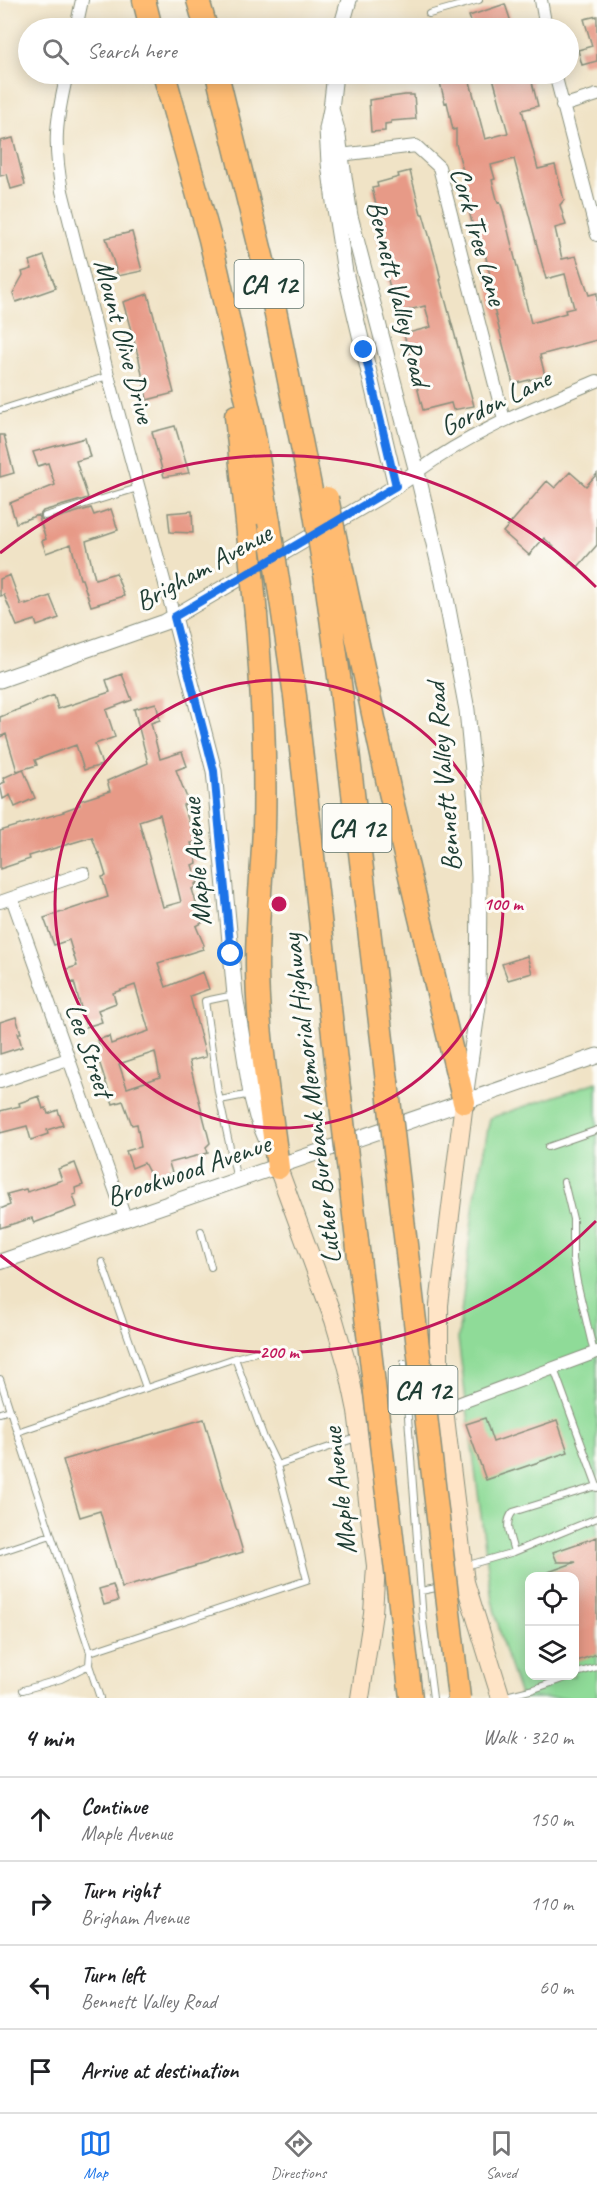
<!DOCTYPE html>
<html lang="en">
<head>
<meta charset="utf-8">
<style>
	:root { --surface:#fff; --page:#f6f6f6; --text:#202124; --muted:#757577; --line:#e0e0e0; --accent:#1a73e8 }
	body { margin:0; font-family:Caveat,sans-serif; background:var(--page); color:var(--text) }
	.controls { position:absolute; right:18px; bottom:18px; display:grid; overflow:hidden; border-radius:12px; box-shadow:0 3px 15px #0003 }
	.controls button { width:54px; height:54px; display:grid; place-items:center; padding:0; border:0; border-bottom:2px solid var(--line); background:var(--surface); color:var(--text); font:30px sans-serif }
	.stop { position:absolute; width:18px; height:18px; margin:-14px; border:4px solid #1a73e8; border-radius:50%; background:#fff }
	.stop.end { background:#1a73e8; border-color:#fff; box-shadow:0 2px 6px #0008 }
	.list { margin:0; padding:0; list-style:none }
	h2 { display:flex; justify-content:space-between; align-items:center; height:78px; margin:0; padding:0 24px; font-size:26px }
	h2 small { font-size:20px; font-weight:400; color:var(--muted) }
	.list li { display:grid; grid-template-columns:39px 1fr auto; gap:18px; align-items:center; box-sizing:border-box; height:84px; padding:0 24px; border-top:2px solid var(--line) }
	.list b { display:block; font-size:22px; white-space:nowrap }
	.list p { margin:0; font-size:20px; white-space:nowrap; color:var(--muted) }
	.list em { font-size:20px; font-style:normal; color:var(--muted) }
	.icon { flex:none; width:33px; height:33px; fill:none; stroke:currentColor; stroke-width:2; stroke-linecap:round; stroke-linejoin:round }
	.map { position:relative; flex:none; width:597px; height:1698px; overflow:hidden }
	.search { position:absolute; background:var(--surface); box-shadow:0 3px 15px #0003; left:18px; right:18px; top:18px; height:66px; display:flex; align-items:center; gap:15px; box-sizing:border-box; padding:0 21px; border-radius:33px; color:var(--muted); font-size:22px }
	.sheet { height:414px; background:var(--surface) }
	nav { display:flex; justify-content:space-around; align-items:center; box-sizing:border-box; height:84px; border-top:2px solid var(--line); background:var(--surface); font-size:16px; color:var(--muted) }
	nav a { display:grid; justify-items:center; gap:3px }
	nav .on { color:var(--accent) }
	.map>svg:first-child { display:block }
	.green { fill:#8fdb98; stroke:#578c66; stroke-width:1.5; fill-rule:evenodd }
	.building { fill:#e79a87; fill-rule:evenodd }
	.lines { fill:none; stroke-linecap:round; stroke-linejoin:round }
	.service-casing { stroke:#88907d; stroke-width:8 }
	.minor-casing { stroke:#88907d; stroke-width:14 }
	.tertiary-casing { stroke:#88907d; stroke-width:17 }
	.secondary-casing { stroke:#88907d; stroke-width:20 }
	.motorway-casing { stroke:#88907d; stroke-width:25 }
	.service { stroke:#fff; stroke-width:6 }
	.minor { stroke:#fff; stroke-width:12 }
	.tertiary { stroke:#fff; stroke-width:15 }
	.secondary { stroke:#ffe4c6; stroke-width:18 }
	.motorway { stroke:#ffbb71; stroke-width:22 }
	.motorway-bridge-casing { stroke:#88907d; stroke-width:25; stroke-linecap:butt }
	.motorway-bridge { stroke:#ffbb71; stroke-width:22 }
	.route { stroke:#1a73e8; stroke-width:8 }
	.ring { fill:none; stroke:#c2185b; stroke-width:3 }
	.labels { text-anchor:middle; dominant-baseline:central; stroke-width:6; stroke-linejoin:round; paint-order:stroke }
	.shield { fill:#fdfcf7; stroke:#62766e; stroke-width:1.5 }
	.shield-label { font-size:27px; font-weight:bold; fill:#1f3d34 }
	.street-label { font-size:28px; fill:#1f3d34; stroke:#fdfcf7 }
	.centre { fill:#c2185b; stroke:#fdfcf7; stroke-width:3 }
	.ring-label { font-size:18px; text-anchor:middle; font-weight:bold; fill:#c2185b; stroke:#fdfcf7; stroke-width:6; stroke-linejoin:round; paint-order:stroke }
</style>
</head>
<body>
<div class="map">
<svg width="597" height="1698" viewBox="0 0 597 1698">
	<rect width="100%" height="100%" fill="#fdfcf7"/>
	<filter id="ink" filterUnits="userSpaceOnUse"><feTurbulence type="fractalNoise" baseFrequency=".0167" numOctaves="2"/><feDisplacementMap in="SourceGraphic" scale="12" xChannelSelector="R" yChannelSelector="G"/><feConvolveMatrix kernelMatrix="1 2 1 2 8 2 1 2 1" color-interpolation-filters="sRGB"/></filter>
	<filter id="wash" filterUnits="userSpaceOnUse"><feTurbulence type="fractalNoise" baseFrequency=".008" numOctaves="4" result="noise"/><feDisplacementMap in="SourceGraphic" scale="24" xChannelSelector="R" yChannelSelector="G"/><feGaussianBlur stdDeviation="1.35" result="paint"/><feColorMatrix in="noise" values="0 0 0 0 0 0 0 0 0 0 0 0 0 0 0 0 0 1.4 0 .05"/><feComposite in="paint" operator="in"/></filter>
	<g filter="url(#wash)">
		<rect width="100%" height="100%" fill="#f0e3c6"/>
		<path class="green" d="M597,1082V1698H521L504,1649L492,1600L458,1339L474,1202L490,1118ZM530,1576H574V1676H530Z"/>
		<g id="blocks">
			<path class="building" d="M505,4L513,28H473L469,16Z
				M597,16V61L582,65L578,50L592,46L584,19Z
				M438,74H468L485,139L508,133L492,74H530L538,106L522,110L538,169L555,165L564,200L560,205L566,225L555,228L562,259L576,256L589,295L597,293V340L540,355L545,376L513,384L487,281L491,280L484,249L479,250L462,184L466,183L456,144V129L453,130L447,102L445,103ZM514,159L546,279L565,274L574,308L565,310L566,313L531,323L503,210L500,202L498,203L492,180L495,179L491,165Z
				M405,95H414L416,119L391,121V123L385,124V131L371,132L369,100Z
				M13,138L25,185L11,189L7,174L0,176V141Z
				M410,171L421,214H423L437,263L441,280H440L474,406L453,410L451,403L423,410L404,334L431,327L425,306L397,313L376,236L383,234L372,188L378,187L377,183L399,177L398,174Z
				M132,232L142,271L118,276L106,238Z
				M44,256L56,288L16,302L13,293L23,275L22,272L32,269L30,261Z
				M148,294L174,393L147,400L139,359L123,302Z
				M175,426L189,473L164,477L152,432Z
				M0,435H4L14,473L0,477Z
				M85,438L90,457L76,461L88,498L43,511L40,515L41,519L46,521L91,508L94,515L111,509L118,530L86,541L95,579L116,573L124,596L91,606L82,579H80L71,544L46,553L42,541L46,539L38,515L16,523L10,503L55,485L48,463L38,466L33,452Z
				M570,472L586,486L597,474V545L577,568L544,538L529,555L503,532L547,481L555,488Z
				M192,511L193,533L170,532L168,513Z
				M10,575L21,605L26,603V605L50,596L59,618L37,626L35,620L17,626L4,595L0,596V579Z
				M122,674L132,700L106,710L115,737L95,744L102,765L84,770L76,745L35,760L37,765L17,771L6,734L0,737V717L54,695L58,709L110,692L106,680Z
				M156,703L160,720L151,723L160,759L182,752L187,766L176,770L189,803L183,805L196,842L191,843L197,863L192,865L198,883L195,884L196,887L192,889L202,923L196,926L204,945L202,947L203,949L158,963L166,987L203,972L209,989L190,996L206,1057L189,1061L210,1143L206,1147L208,1153L169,1163L172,1173L153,1180L144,1163L132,1168L126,1151L141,1147L137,1124L132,1125L123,1101L113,1104L96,1052L101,1050L97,1040L109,1036L111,1044L149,1031L135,985L113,993L116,1003L98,1010L102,1022L86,1027L74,982L71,983L67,969L77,966L69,940L54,945L44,918L108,897L102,877L106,876L99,853L98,854L92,837L29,856L30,859L0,869V831L64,812L63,811L80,805L79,801L110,791L107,781L148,763L134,709ZM160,814L181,902L163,907L139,821ZM155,1052L160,1077L127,1088L119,1064Z
				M23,769L35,798L15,807L10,795L3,799L0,784L5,782L3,778Z
				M527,956L532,973L508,980L502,964Z
				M16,1017L21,1033H18L22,1047L0,1054V1022Z
				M39,1096L43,1109L46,1108L48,1114L58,1110L63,1125L47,1130L48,1134L31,1140L27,1126L0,1133V1111L20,1106L19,1103Z
				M75,1163L83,1185L75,1188L76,1194L73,1195L77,1207L34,1223L32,1218L0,1228V1209L10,1205L7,1194L26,1189L27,1192L62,1180L58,1169Z
				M485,1418L493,1442L557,1420L568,1452L486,1480L466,1424Z
				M204,1419L243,1552L122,1588L100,1511L80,1517L63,1460Z
				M597,1537V1654L574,1662V1576H541L540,1575L576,1562H557L553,1552Z
				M113,1585L118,1601L104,1605L99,1589Z"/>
		</g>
	</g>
	<g filter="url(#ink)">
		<use href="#blocks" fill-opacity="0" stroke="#88907d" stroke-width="1.5"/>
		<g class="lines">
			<defs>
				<path id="service" d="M429,14L479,0
					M0,410L108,376
					M45,516L138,488
					M234,995L205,1001L218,1092L237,1180
					M220,1100L251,1094
					M548,1147L597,1130
					M564,1182L573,1219V1259L577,1282L594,1353
					M201,1231L211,1267
					M102,1262L146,1388
					M235,1358L264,1438L277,1465L307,1580L90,1652L17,1432Z
					M235,1358L256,1352
					M404,1363L423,1621L433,1698
					M554,1369L597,1486
					M0,1379L17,1432
					M0,1413L10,1410
					M277,1465L359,1437
					M0,1552L51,1535
					M514,1552C511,1539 503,1523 513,1512L597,1486V1488
					M465,1566L514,1552L597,1518
					M421,1591L441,1587
					M90,1652L89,1665L100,1698
					M574,1674L597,1667
					M23,1690L61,1679L89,1665
					M502,1697L534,1689L571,1676"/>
				<path id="minor" d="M541,0L546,28
					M76,28L82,0
					M67,74C56,121 53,143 62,191L108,375L174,617
					M555,74L597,235
					M562,106L597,95
					M340,155L416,146L439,167L504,420
					M417,472C472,431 535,407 597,381
					M12,898L125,1218
					M0,902L84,873
					M0,1082L68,1059
					M444,1409L597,1352"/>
				<path id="tertiary" d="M341,28L349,0
					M335,74L331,109L327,129L329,163L334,202L345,272L396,486
					M331,109L337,130L350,216L417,472L443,582L467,710L476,802L479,878L478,1006L466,1091
					M174,617L214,771L235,995L251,1094L257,1117L269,1146
					M0,680L165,622L387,492L417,472
					M0,1262L597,1056"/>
				<path id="secondary" d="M464,1102L439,1305V1368L465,1582L501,1698
					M278,1168L334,1320L348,1368L357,1411L376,1566L373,1613L360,1698"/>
				<path id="motorway" d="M144,0L151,28
					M198,0L206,28
					M164,74L210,239L252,423L269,522
					M217,74L274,305L312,496
					M236,416L248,533
					M341,565L389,788L464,1102
					M325,574L341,691L387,1082
					M281,600L295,696L339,1088
					M256,615C262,686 266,757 264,828C262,874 257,919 257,964C257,1033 270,1100 278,1168"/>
			</defs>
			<use href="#service" class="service-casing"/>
			<use href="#minor" class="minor-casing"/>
			<use href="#tertiary" class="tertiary-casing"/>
			<use href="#secondary" class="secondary-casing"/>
			<use href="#motorway" class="motorway-casing"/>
			<use href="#service" class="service"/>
			<use href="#minor" class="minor"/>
			<use href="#tertiary" class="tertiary"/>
			<use href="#secondary" class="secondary"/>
			<use href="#motorway" class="motorway"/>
			<defs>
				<path id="motorway-bridge" d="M312,496L325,574
					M327,498L341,565
					M269,522L281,600
					M248,533L256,615
					M387,1082L459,1698
					M339,1088L411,1698"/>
			</defs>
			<use href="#motorway-bridge" class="motorway-bridge-casing"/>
			<use href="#motorway-bridge" class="motorway-bridge"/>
		</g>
	</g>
	<g class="lines" filter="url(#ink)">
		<path class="route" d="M231,954L214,771L174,617L396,486L364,350"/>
	</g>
	<g class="ring">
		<circle cx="279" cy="904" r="224"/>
		<path d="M596 1221A448 448 0 0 1 0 1255M0 553A448 448 0 0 1 596 587"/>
	</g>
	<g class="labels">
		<g class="shield">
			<rect x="234.5" y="260" width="69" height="48" rx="4.5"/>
			<rect x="322.5" y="804" width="69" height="48" rx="4.5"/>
			<rect x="388.5" y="1366" width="69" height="48" rx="4.5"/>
		</g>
		<g class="shield-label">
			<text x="269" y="284">CA 12</text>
			<text x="357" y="828">CA 12</text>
			<text x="423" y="1390">CA 12</text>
		</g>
		<g class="street-label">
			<text transform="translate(479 236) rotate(74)">Cork Tree Lane</text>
			<text transform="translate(399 293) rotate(76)">Bennett Valley Road</text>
			<text transform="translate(125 341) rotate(75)">Mount Olive Drive</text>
			<text transform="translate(495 402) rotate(-26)">Gordon Lane</text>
			<text transform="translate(203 567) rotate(-29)">Brigham Avenue</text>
			<text transform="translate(443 777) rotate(-95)">Bennett Valley Road</text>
			<text transform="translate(196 862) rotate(-95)">Maple Avenue</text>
			<text transform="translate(90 1050) rotate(71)">Lee Street</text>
			<text transform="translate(311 1099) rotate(-97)">Luther Burbank Memorial Highway</text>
			<text transform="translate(188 1170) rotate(-19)">Brookwood Avenue</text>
			<text transform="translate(339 1491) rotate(-97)">Maple Avenue</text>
		</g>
	</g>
	<circle cx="279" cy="904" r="9" class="centre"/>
	<g class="ring-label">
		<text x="503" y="910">100 m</text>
		<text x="279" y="1358">200 m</text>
	</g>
</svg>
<div class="controls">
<button><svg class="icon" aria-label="locate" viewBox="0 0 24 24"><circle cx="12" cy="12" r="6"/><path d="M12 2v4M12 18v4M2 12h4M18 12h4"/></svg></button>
<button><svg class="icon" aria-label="layers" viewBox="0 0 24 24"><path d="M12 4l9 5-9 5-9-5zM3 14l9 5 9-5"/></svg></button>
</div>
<div class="stop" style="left:231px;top:954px"></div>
<div class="stop end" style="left:364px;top:350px"></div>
<div class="search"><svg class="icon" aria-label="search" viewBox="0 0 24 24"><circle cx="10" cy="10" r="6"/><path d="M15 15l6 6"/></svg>Search here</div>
</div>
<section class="sheet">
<h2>4 min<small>Walk · 320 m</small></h2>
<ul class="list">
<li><svg class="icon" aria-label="ahead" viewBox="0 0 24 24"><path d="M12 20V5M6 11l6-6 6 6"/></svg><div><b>Continue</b><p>Maple Avenue</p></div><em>150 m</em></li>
<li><svg class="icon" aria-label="right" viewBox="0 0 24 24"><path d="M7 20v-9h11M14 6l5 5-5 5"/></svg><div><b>Turn right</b><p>Brigham Avenue</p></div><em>110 m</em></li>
<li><svg class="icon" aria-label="left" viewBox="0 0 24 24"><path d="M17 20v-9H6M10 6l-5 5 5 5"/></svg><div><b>Turn left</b><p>Bennett Valley Road</p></div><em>60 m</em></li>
<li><svg class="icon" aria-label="arrive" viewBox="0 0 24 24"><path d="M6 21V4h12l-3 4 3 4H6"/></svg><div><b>Arrive at destination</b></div></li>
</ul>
</section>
<nav>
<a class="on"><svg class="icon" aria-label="map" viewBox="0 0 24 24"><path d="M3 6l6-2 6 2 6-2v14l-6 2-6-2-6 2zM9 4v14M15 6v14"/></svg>Map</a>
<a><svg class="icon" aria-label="directions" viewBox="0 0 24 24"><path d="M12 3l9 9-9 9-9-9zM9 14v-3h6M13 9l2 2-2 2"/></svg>Directions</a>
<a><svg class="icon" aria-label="saved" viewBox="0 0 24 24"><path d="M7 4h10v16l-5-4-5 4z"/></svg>Saved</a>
</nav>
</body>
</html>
